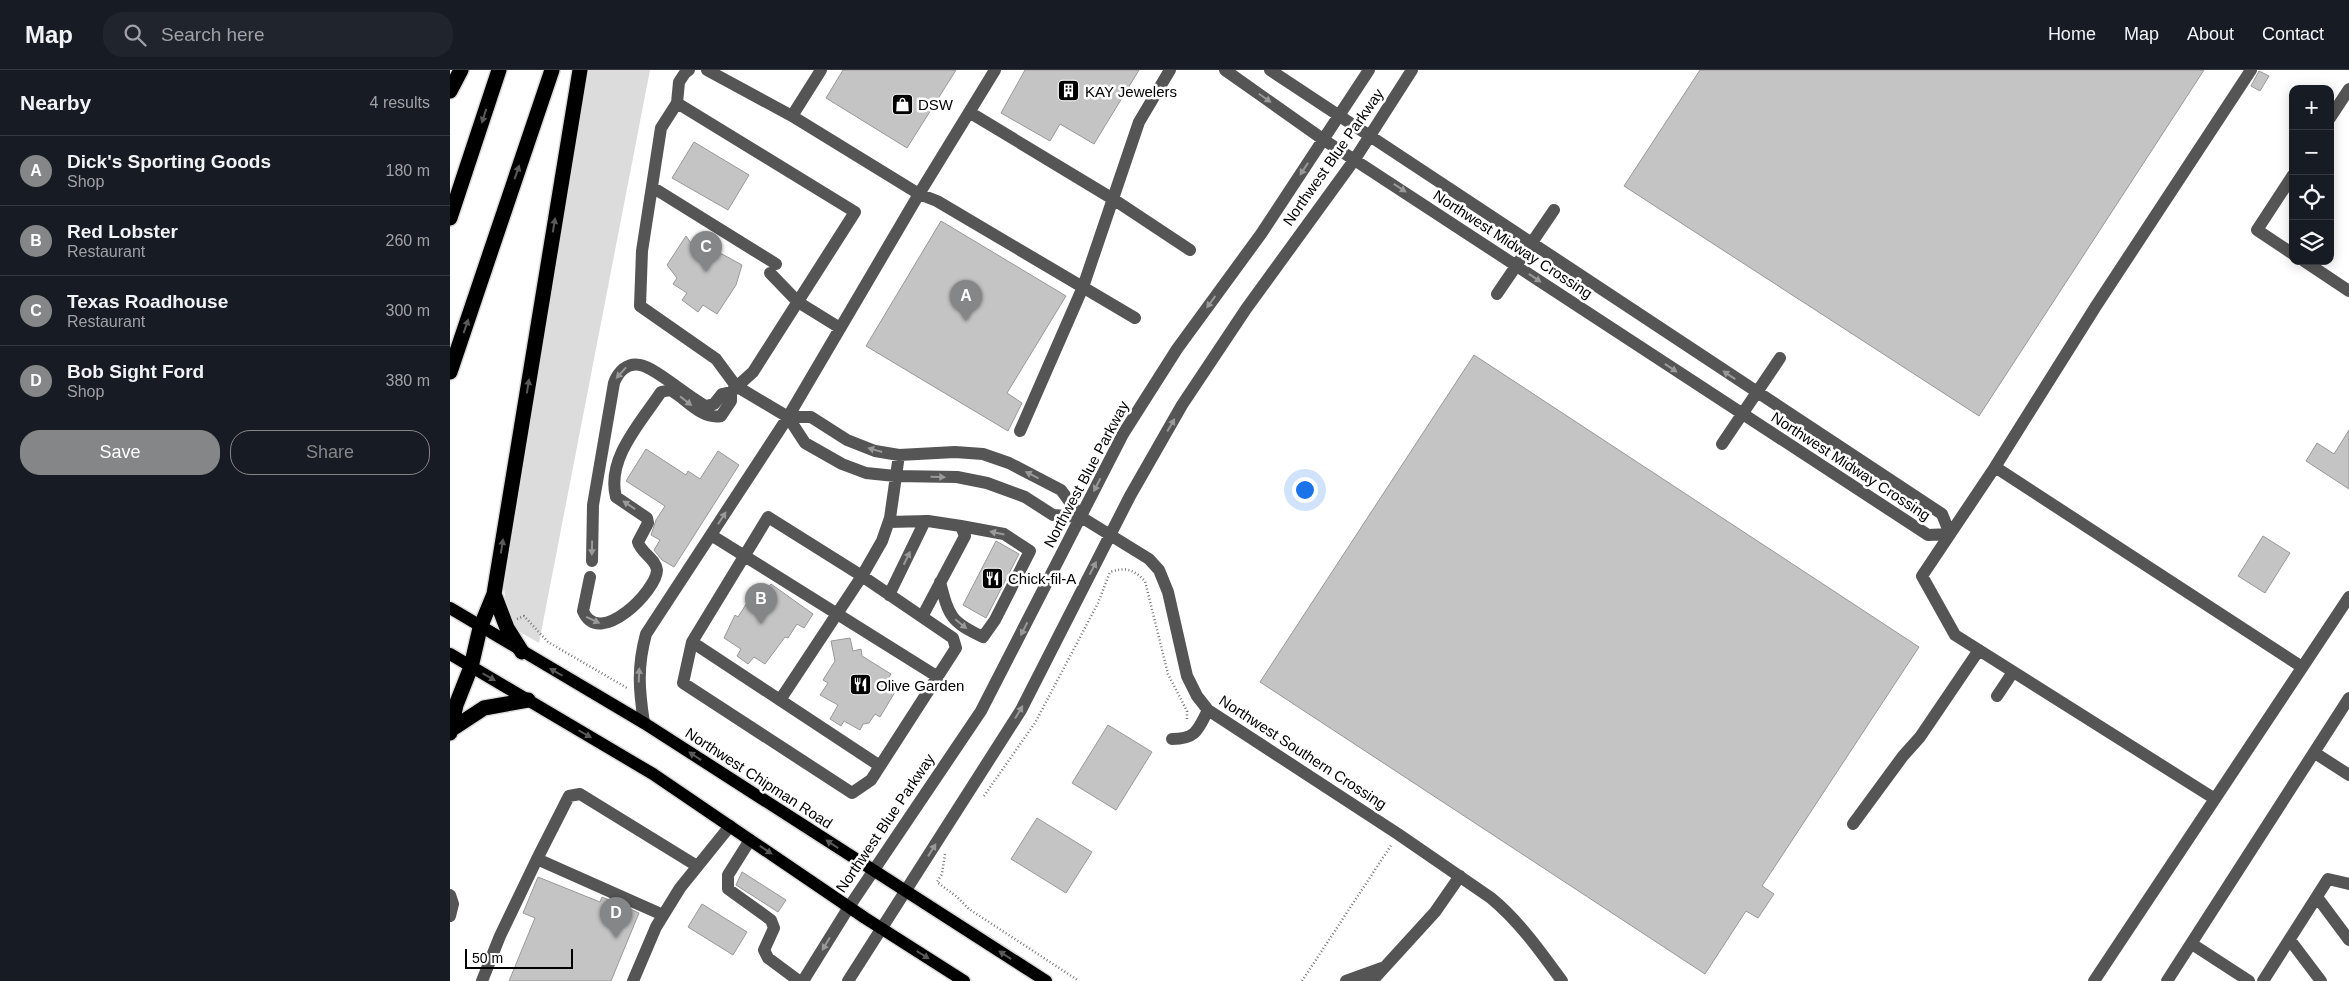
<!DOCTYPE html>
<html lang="en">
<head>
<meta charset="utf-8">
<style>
	:root { --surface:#171b24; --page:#20242c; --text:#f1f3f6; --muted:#9ea1a6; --line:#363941; --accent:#858687 }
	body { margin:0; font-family:Arial,sans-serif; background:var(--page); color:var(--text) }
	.controls { position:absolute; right:15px; top:15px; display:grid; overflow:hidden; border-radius:10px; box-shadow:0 2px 12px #0003 }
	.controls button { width:45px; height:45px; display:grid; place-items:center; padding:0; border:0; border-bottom:1px solid var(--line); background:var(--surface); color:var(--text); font:25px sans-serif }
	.scale { position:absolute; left:15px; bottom:12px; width:108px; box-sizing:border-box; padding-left:5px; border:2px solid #000; border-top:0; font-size:14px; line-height:18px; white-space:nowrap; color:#000; -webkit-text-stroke:4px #fff; paint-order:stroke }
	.you { position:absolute; left:854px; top:419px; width:18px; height:18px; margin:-12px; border:4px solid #fff; border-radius:50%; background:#1a73e8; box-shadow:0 0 0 8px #1a73e833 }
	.badge { display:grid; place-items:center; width:32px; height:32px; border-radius:50%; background:var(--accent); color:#fff; font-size:16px; font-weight:700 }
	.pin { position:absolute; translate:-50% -41px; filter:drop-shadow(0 1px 2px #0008) }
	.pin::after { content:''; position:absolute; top:26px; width:18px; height:15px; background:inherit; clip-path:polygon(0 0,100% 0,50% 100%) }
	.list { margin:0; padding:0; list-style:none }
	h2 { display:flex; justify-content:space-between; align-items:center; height:65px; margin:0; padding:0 20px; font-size:21px }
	h2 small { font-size:16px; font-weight:400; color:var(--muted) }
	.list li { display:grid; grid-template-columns:32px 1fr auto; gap:15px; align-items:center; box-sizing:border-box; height:70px; padding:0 20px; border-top:1px solid var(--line) }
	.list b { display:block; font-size:19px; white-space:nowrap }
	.list p { margin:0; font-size:16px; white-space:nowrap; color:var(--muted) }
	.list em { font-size:16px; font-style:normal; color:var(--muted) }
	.actions { display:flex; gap:10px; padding:15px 20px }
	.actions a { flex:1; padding:11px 0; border:1px solid var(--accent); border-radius:20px; text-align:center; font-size:18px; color:var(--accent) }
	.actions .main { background:var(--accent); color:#fff }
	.icon { flex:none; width:28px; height:28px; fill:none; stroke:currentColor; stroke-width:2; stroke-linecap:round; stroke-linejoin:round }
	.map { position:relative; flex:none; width:1899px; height:911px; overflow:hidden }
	header { display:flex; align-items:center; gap:30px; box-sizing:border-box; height:70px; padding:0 25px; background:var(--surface); border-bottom:1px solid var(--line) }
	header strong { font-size:24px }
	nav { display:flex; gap:28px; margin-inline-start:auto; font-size:18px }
	.search { width:350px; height:45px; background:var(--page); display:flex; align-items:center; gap:12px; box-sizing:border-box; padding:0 18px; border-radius:20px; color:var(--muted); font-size:19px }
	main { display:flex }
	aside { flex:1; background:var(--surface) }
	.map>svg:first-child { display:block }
	.green { fill:#dcdcdc }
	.building { fill:#c4c4c4; stroke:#999 }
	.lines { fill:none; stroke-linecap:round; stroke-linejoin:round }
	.major-casing { stroke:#dbdbdb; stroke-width:15 }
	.highway-casing { stroke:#dbdbdb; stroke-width:18 }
	.path { stroke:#777; stroke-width:2.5; stroke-dasharray:1 2.5; stroke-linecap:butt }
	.minor { stroke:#555; stroke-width:12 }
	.major { stroke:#000; stroke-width:12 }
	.highway { stroke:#000; stroke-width:15 }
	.oneway { fill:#999 }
	.oneway2 { fill:#595959 }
	.labels { text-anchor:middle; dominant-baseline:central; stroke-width:5; stroke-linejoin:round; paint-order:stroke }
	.poi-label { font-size:15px; fill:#000; stroke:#fff; text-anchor:start }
	.street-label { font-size:15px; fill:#000; stroke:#fff }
</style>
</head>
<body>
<header>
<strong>Map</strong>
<div class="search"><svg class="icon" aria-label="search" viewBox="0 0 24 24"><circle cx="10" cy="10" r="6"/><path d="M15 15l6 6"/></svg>Search here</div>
<nav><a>Home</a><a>Map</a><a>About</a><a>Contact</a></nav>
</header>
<main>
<aside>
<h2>Nearby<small>4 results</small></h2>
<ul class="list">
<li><span class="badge">A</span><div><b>Dick's Sporting Goods</b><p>Shop</p></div><em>180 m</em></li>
<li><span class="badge">B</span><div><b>Red Lobster</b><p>Restaurant</p></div><em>260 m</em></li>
<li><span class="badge">C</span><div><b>Texas Roadhouse</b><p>Restaurant</p></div><em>300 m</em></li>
<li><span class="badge">D</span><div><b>Bob Sight Ford</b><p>Shop</p></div><em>380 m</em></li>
</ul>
<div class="actions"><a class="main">Save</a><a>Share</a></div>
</aside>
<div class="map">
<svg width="1899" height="911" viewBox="0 0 1899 911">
	<rect width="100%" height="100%" fill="#fff"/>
	<path class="green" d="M138,0H200L89,573L65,559L55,528L54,517Z"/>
	<path class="building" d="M393,0H506L457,78L376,28Z
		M575,0H689L644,74L610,54L600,71L551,43Z
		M1250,0H1754L1529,346L1174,116Z
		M1809,1L1819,6L1810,21L1801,16Z
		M244,72L299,105L278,140L222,108Z
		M491,151L616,226L557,323L572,333L558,361L416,276Z
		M236,166L246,180L272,184L292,195L286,215L267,244L253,235L248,242L232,230L237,223L223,214L227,208L217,195Z
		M1024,285L1469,577L1312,816L1324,824L1308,848L1296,841L1255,904L810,612Z
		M1899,360V419L1856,391L1867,373L1884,384Z
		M196,379L236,405L238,401L250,409L268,381L289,395L224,497L212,490L204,480L210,470L201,465L206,450L215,436L176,411Z
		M1813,466L1840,483L1815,523L1788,506Z
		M546,471L569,484L536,548L513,535Z
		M309,514L317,519L321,514L363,544L354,558L347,554L338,568L335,567L315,594L304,587L298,594L287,586L291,579L274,568L285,545L288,547Z
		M400,568L403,581L411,579L412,586L441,604L437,611L448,617L430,647L425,644L419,653L413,654L410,660L394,651L391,656L380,649L388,635L370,625L378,613L373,610L385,591L381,571Z
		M658,655L702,682L666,740L622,713Z
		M587,748L642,782L616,823L561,789Z
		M292,802L336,830L328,842L286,815Z
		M88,807L150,832L152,827L189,843L161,911H59L85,848L73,843Z
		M252,834L297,862L283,885L238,857Z"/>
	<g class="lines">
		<defs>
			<path id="major" d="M0,538L194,653L596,911
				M0,584L203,704L415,848L514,911"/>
			<path id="highway" d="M0,21L11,0
				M0,148L49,0
				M0,302L102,0
				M44,524L57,558L72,582
				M2,659L34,638L78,630
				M0,663L6,635L21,597L30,558L44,524L130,0"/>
		</defs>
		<use href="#major" class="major-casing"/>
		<use href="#highway" class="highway-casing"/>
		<path class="path" d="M67,549L74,546L98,572L177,618
			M534,726L585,653L648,533L660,502C676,497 683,499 695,511L718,604L737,641V651
			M495,784L492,804L487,812L507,827L519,839L629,911
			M852,911L942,774"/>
		<path class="minor" d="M239,0L235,3L229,12L227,33L211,58L192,181L190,236L266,289L286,316L338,347L355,373L392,394L416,403L445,406L507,407L537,413L575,427L603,445L631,447
			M257,0L342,46L469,124L487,131L685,248
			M775,0L874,70L1478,465L1500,464L1492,444L820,0
			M227,33L405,142L303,302L283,320
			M519,42L663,129L740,180
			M342,46L371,0
			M1880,48L1899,19
			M1843,105L1807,160L1843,184
			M202,117L326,194
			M1854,191L1899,221
			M320,203L348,232L390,258
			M1047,224L1104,140
			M338,347H361L397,370L425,381L449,385L505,382L533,384L559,393L611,420L631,447L699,489L709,500L718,522L737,606L747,626L758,640L948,764L1041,828C1069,851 1091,882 1112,911
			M570,361L633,217L689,52L720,0
			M1272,374L1330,288
			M1545,397L1852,597
			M439,452L478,451L511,456L515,466L472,547
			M261,465L488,607
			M140,507L133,541C149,579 207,520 207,500C206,489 191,483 188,472L198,453L197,448L166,427C156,389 191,352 211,322L220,320C236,328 251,350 271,346L281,331V322L272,324L264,334L256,336C239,328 205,297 190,295C177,292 168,302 164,313L143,435L142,491
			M490,512C499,547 501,552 533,567L545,550L580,481L554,464L511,456
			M439,525L475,451
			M242,572L318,447L412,506L503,568L506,578L421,710L402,723L233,613L242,572L330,630L412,506L432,471L440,448L449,385
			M1547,626L1563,602
			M330,630L430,696
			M194,653C189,620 187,597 196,564L338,347L469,124L545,0
			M722,669C746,669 748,660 758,640
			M1865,683L1899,705
			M1765,729L1505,565L1472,506L1545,397L1646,236L1801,0
			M1403,754L1453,686L1470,667L1529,580
			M300,770L278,805V819L321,850L324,858L314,880L318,888L349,911
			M87,789L119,726L130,724L247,796
			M0,825L3,834L0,846
			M1867,827L1899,870
			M1840,870L1871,911
			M1742,874L1799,911
			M32,911L50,866L87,789L213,845
			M183,911L206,857L230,818L280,756
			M353,911L399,837L531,641L673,364L727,279L811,164L919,0
			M398,911L571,640L680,426L732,335L796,239L905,89L962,0
			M896,911L932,898
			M922,911L985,842L1010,806
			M1644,911L1899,527
			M1717,911L1899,628
			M1813,911L1878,809L1899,814"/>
		<use href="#major" class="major"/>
		<use href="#highway" class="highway"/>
	</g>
	<defs><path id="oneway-solid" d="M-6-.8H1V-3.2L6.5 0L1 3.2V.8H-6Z" transform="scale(1.25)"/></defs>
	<g class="oneway">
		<use href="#oneway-solid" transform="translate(815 28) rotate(35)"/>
		<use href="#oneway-solid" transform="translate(854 99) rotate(123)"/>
		<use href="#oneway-solid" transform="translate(950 118) rotate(33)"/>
		<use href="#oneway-solid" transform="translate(1085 208) rotate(34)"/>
		<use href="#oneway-solid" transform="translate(761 232) rotate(126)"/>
		<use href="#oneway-solid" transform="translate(1221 298) rotate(34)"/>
		<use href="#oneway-solid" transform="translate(171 303) rotate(132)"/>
		<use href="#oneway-solid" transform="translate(1279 305) rotate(-147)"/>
		<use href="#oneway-solid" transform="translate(236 331) rotate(38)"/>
		<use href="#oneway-solid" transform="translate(721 355) rotate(-60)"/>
		<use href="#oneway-solid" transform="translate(425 380) rotate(-164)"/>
		<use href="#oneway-solid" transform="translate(582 405) rotate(-153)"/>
		<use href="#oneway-solid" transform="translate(488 407) rotate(1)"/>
		<use href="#oneway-solid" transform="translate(647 415) rotate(117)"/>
		<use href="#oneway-solid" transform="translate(179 435) rotate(-146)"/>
		<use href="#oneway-solid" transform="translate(272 448) rotate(-57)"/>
		<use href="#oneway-solid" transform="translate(547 463) rotate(-168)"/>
		<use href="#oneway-solid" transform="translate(142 478) rotate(91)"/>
		<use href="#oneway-solid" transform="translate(457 488) rotate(-64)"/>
		<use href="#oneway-solid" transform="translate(643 498) rotate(-63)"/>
		<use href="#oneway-solid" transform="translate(143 550) rotate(25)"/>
		<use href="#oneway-solid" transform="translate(511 554) rotate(39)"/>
		<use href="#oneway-solid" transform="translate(574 559) rotate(117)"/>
		<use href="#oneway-solid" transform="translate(189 605) rotate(-88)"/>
		<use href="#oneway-solid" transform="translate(569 642) rotate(-59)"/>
		<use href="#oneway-solid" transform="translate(482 780) rotate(-58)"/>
		<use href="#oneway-solid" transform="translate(376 874) rotate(121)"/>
	</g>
	<g class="oneway2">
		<use href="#oneway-solid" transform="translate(34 46) rotate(108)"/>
		<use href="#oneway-solid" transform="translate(67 102) rotate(-71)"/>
		<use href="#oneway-solid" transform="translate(104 155) rotate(-81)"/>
		<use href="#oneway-solid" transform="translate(16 256) rotate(-71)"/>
		<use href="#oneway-solid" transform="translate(78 316) rotate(-81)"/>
		<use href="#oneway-solid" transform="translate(52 476) rotate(-81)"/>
		<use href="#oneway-solid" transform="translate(106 602) rotate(-150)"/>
		<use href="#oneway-solid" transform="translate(39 607) rotate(30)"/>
		<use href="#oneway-solid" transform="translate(135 664) rotate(30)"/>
		<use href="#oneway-solid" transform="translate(245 686) rotate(-147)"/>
		<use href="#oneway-solid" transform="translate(382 774) rotate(-147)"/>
		<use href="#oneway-solid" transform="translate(316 780) rotate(34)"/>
		<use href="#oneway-solid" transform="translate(473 885) rotate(32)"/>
		<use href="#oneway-solid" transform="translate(555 885) rotate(-147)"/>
	</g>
	<defs>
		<symbol id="building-square" viewBox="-11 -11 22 22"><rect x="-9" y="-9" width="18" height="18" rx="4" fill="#000" stroke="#fff"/><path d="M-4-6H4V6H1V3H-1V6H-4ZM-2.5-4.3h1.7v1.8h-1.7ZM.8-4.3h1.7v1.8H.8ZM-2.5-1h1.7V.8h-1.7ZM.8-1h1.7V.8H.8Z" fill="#fff"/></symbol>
		<symbol id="shop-square" viewBox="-11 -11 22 22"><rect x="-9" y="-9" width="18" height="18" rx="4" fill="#000" stroke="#fff"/><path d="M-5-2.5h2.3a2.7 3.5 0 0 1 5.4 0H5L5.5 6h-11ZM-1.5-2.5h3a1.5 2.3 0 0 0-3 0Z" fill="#fff"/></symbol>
		<symbol id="restaurant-square" viewBox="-11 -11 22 22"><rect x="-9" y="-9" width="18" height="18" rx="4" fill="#000" stroke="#fff"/><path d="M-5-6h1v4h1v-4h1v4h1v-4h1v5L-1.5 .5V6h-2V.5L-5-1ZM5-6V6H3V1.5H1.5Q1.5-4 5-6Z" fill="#fff"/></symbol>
	</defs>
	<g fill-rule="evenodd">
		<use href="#building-square" x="606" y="8" width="25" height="25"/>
		<use href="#shop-square" x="440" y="22" width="25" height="25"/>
		<use href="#restaurant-square" x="530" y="496" width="25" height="25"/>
		<use href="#restaurant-square" x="398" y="602" width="25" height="25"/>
	</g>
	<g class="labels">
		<g class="poi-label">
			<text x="635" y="21">KAY Jewelers</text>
			<text x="468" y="34">DSW</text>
			<text x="558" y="508">Chick-fil-A</text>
			<text x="426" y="615">Olive Garden</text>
		</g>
		<g class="street-label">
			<text transform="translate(883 87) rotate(-55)">Northwest Blue Parkway</text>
			<text transform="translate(1063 174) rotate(33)">Northwest Midway Crossing</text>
			<text transform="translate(1401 396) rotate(33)">Northwest Midway Crossing</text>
			<text transform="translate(636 404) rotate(-62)">Northwest Blue Parkway</text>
			<text transform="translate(853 682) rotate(33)">Northwest Southern Crossing</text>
			<text transform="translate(309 708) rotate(33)">Northwest Chipman Road</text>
			<text transform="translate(435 753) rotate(-56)">Northwest Blue Parkway</text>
		</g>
	</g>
</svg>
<div class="controls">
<button>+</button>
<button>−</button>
<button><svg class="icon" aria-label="locate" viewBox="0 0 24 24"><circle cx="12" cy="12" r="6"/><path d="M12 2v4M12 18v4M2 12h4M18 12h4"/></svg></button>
<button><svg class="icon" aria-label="layers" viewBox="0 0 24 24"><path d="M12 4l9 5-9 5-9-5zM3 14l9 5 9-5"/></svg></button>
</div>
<div class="scale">50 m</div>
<div class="you"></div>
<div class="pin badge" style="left:516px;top:251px">A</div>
<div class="pin badge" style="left:311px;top:554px">B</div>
<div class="pin badge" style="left:256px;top:202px">C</div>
<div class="pin badge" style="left:166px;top:868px">D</div>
</div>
</main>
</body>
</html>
